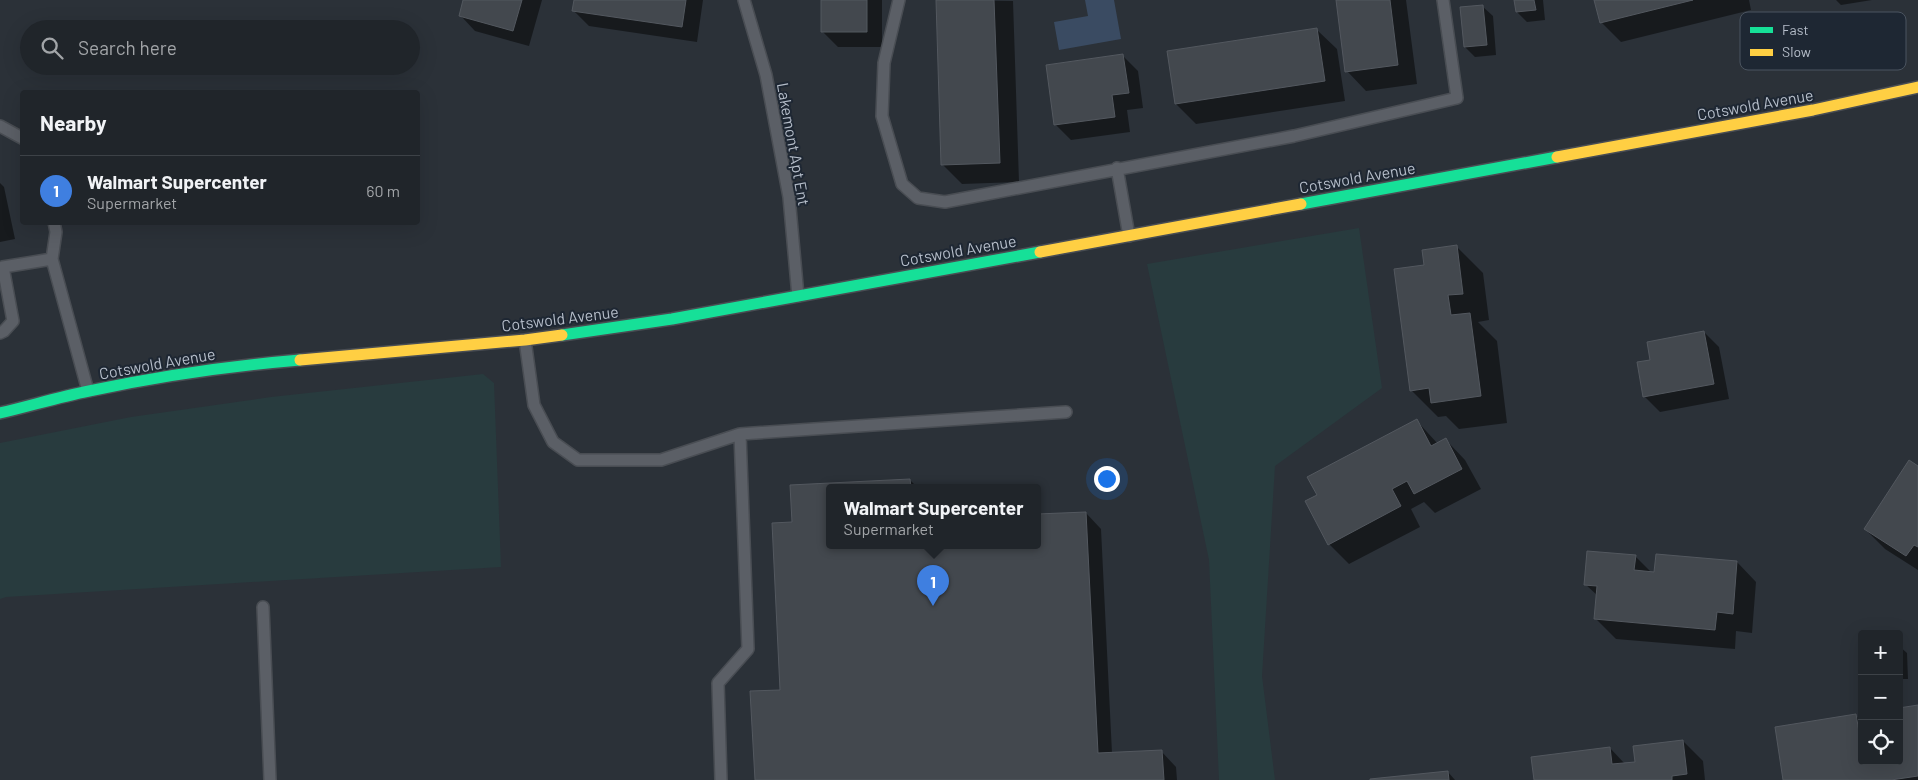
<!DOCTYPE html>
<html lang="en">
<head>
<meta charset="utf-8">
<style>
	:root { --surface:#20252a; --page:#282d32; --text:#f1f3f6; --muted:#a2a5a8; --line:#3d4247; --accent:#858c96 }
	body { margin:0; font-family:Barlow,sans-serif; background:var(--page); color:var(--text) }
	.controls { position:absolute; right:15px; bottom:15px; display:grid; overflow:hidden; border-radius:5px; box-shadow:0 5px 20px #0002 }
	.controls button { width:45px; height:45px; display:grid; place-items:center; padding:0; border:0; border-bottom:1px solid var(--line); background:var(--surface); color:var(--text); font:25px sans-serif }
	.you { position:absolute; left:1106px; top:478px; width:18px; height:18px; margin:-12px; border:4px solid #fff; border-radius:50%; background:#1a73e8; box-shadow:0 0 0 8px #1a73e833 }
	.badge { display:grid; place-items:center; width:32px; height:32px; border-radius:50%; background:var(--accent); color:#fff; font-size:16px; font-weight:700 }
	.pin { position:absolute; translate:-50% -41px; filter:drop-shadow(0 1px 2px #0008) }
	.pin::after { content:''; position:absolute; top:26px; width:18px; height:15px; background:inherit; clip-path:polygon(0 0,100% 0,50% 100%) }
	.popup { position:absolute; left:826px; top:484px; width:215px; height:65px; box-sizing:border-box; display:grid; place-content:center; border-radius:5px; background:var(--surface); filter:drop-shadow(0 1px 4px #0005); font-size:16px; white-space:nowrap; color:var(--muted) }
	.popup b { font-size:19px; color:var(--text) }
	.popup::after { content:''; position:absolute; left:50%; top:100%; margin-left:-10px; border:10px solid transparent; border-top-color:var(--surface) }
	.list { margin:0; padding:0; list-style:none }
	h2 { display:flex; justify-content:space-between; align-items:center; height:65px; margin:0; padding:0 20px; font-size:21px }
	h2 small { font-size:16px; font-weight:400; color:var(--muted) }
	.list li { display:grid; grid-template-columns:32px 1fr auto; gap:15px; align-items:center; box-sizing:border-box; height:70px; padding:0 20px; border-top:1px solid var(--line) }
	.list b { display:block; font-size:19px; white-space:nowrap }
	.list p { margin:0; font-size:16px; white-space:nowrap; color:var(--muted) }
	.list em { font-size:16px; font-style:normal; color:var(--muted) }
	.icon { flex:none; width:28px; height:28px; fill:none; stroke:currentColor; stroke-width:2; stroke-linecap:round; stroke-linejoin:round }
	.map { position:relative; flex:none; width:1918px; height:780px; overflow:hidden }
	.search { position:absolute; background:var(--surface); box-shadow:0 5px 20px #0002; left:20px; top:20px; width:400px; height:55px; display:flex; align-items:center; gap:12px; box-sizing:border-box; padding:0 18px; border-radius:28px; color:var(--muted); font-size:19px }
	.panel { position:absolute; background:var(--surface); box-shadow:0 5px 20px #0002; left:20px; top:90px; width:400px; height:135px; border-radius:5px }
	.map>svg:first-child { display:block }
	.green { fill:#283b3e }
	.water { fill:#3a4b62 }
	.shadow { fill:#0007 }
	.building { fill:#43484e; stroke:#53585f }
	.lines { fill:none; stroke-linecap:round; stroke-linejoin:round }
	.lane-casing { stroke:#494d53; stroke-width:14 }
	.fast-casing { stroke:#494d53; stroke-width:14 }
	.slow-casing { stroke:#494d53; stroke-width:14 }
	.lane { stroke:#5b5f66; stroke-width:11 }
	.fast { stroke:#16e098; stroke-width:11 }
	.slow { stroke:#ffcf43; stroke-width:11 }
	.labels { text-anchor:middle; dominant-baseline:central; stroke-width:4; stroke-linejoin:round; paint-order:stroke }
	.street-label { font-size:16px; fill:#b5bdc9; stroke:#1e2733 }
	.key { fill:#1e2733; stroke:#4b5460; stroke-width:1 }
	.key-label { font-size:14px; fill:#b5bdc9 }
</style>
</head>
<body>
<div class="map">
<svg width="1918" height="780" viewBox="0 0 1918 780">
	<rect width="100%" height="100%" fill="#2b3138"/>
	<path class="green" d="M1359,228L1382,388L1275,466L1262,676L1275,780H1219L1209,560L1147,264Z
		M483,374L494,383L501,567L6,597L0,599V443L131,417L271,397Z"/>
	<path class="water" d="M1085,0H1114L1121,39L1059,50L1054,22L1088,16Z"/>
	<path class="shadow" d="M464,0H542L529,46L475,31L460,15Z
		M575,0H703L697,42L589,26L574,11Z
		M823,0H882V47H838L823,32Z
		M937,0L1013,1L1019,182L962,184L942,164Z
		M1338,0H1406L1417,84L1366,91L1347,71Z
		M1515,0H1543L1545,20L1527,22L1517,12Z
		M1596,0H1749L1751,10L1621,42L1601,22Z
		M1836,0H1872L1841,5Z
		M1482,6L1493,16L1496,55L1475,57L1465,47Z
		M1317,30L1337,49L1345,101L1196,124L1176,104Z
		M1123,56L1138,71L1143,108L1127,110L1130,132L1071,140L1056,125Z
		M0,183L4,187L15,239L0,242Z
		M1456,246L1483,273L1489,320L1478,322L1497,341L1507,423L1459,429L1446,416L1438,417L1411,390L1426,266Z
		M1704,332L1719,347L1729,399L1660,412L1644,396L1652,361Z
		M1416,420L1438,444L1446,440L1465,460L1481,489L1435,513L1424,502L1411,509L1420,527L1349,564L1329,544L1319,495Z
		M1918,467V570L1885,549L1865,529Z
		M910,480L917,487H829V545H1037V516L1086,513L1101,529L1112,753L1161,751L1176,767L1177,780H757L781,691L793,523L792,486Z
		M1635,556L1652,573L1737,562L1756,582L1752,633L1736,631L1735,649L1616,639L1596,619L1598,596L1585,584Z
		M1899,646L1907,653L1908,679H1899Z
		M1918,706V780H1784L1856,716L1862,722V761H1899Z
		M1683,741L1703,761L1705,780H1535L1610,748L1625,764L1637,763Z
		M1448,772L1455,780H1374Z"/>
	<path class="building" d="M463,0H522L513,31L459,16Z
		M574,0H686L682,27L572,11Z
		M821,0H867V32H821Z
		M936,0H994L1000,163L941,165Z
		M1336,0H1390L1398,65L1345,72Z
		M1514,0H1534L1536,10L1516,12Z
		M1594,0H1693L1600,23Z
		M1483,5L1487,45L1464,47L1460,7Z
		M1317,28L1325,81L1175,104L1167,51Z
		M1123,54L1129,93L1112,95L1115,117L1054,125L1046,65Z
		M1457,245L1463,294L1448,295L1451,315L1470,313L1481,396L1431,403L1429,388L1410,391L1394,269L1424,265L1422,250Z
		M1704,331L1714,384L1643,397L1637,362L1650,360L1647,342Z
		M1417,419L1431,446L1446,438L1462,469L1414,494L1407,481L1392,489L1401,506L1328,545L1305,501L1317,495L1307,477Z
		M1909,460L1918,466V547L1914,545L1906,556L1864,529Z
		M910,479L911,487H829V545H1037V514L1086,512L1098,753L1162,750L1164,780H755L750,691L780,690L772,523L792,522L790,485Z
		M1587,551L1636,555L1634,570L1654,572L1656,554L1737,561L1733,614L1717,612L1715,630L1594,619L1597,586L1584,585Z
		M1918,705V776L1891,780H1783L1775,727L1856,714L1859,732L1862,731V761H1899V708Z
		M1683,740L1687,774L1672,776V780H1534L1531,757L1610,747L1612,764L1635,762L1633,746Z
		M1448,771L1449,780H1370V779Z"/>
	<g class="lines">
		<defs>
			<path id="lane" d="M744,0L766,75L789,197L798,296
				M899,0L884,63L882,116L902,184L918,198L945,202L1294,136L1457,98L1443,0
				M0,126L22,138
				M1117,168L1129,236
				M54,222L56,232L52,259L88,391
				M0,333L4,331L13,321L3,267L52,259
				M525,340L534,405L553,442L578,460H661L740,434L748,649L718,683L721,780
				M740,434L1066,412
				M263,607L270,780"/>
			<path id="fast" d="M1301,204L1557,157
				M562,335L672,319L1040,252
				M0,413C30,406 59,397 89,391C159,376 229,366 300,360"/>
			<path id="slow" d="M1557,157L1813,110L1918,87
				M1040,252L1301,204
				M300,360L525,340L562,335"/>
		</defs>
		<use href="#lane" class="lane-casing"/>
		<use href="#fast" class="fast-casing"/>
		<use href="#slow" class="slow-casing"/>
		<use href="#lane" class="lane"/>
		<use href="#fast" class="fast"/>
		<use href="#slow" class="slow"/>
	</g>
	<g class="labels">
		<g class="street-label">
			<text transform="translate(1755 104) rotate(-10)">Cotswold Avenue</text>
			<text transform="translate(794 144) rotate(80)">Lakemont Apt Ent</text>
			<text transform="translate(1357 177) rotate(-10)">Cotswold Avenue</text>
			<text transform="translate(958 250) rotate(-10)">Cotswold Avenue</text>
			<text transform="translate(560 318) rotate(-7)">Cotswold Avenue</text>
			<text transform="translate(157 363) rotate(-10)">Cotswold Avenue</text>
		</g>
	</g>
	<rect x="1740" y="12" width="166" height="58" rx="8" class="key"/>
	<rect x="1750" y="27" width="23" height="6" fill="#16e098"/>
	<rect x="1750" y="49" width="23" height="7" fill="#ffcf43"/>
	<g class="key-label">
		<text x="1782" y="35">Fast</text>
		<text x="1782" y="57">Slow</text>
	</g>
</svg>
<div class="controls">
<button>+</button>
<button>−</button>
<button><svg class="icon" aria-label="locate" viewBox="0 0 24 24"><circle cx="12" cy="12" r="6"/><path d="M12 2v4M12 18v4M2 12h4M18 12h4"/></svg></button>
</div>
<div class="you"></div>
<div class="pin badge" style="left:933px;top:606px;background:#3f7fe0">1</div>
<div class="popup"><b>Walmart Supercenter</b>Supermarket</div>
<div class="search"><svg class="icon" aria-label="search" viewBox="0 0 24 24"><circle cx="10" cy="10" r="6"/><path d="M15 15l6 6"/></svg>Search here</div>
<section class="panel">
<h2>Nearby<small></small></h2>
<ul class="list">
<li><span class="badge" style="background:#3f7fe0">1</span><div><b>Walmart Supercenter</b><p>Supermarket</p></div><em>60 m</em></li>
</ul>
</section>
</div>
</body>
</html>
